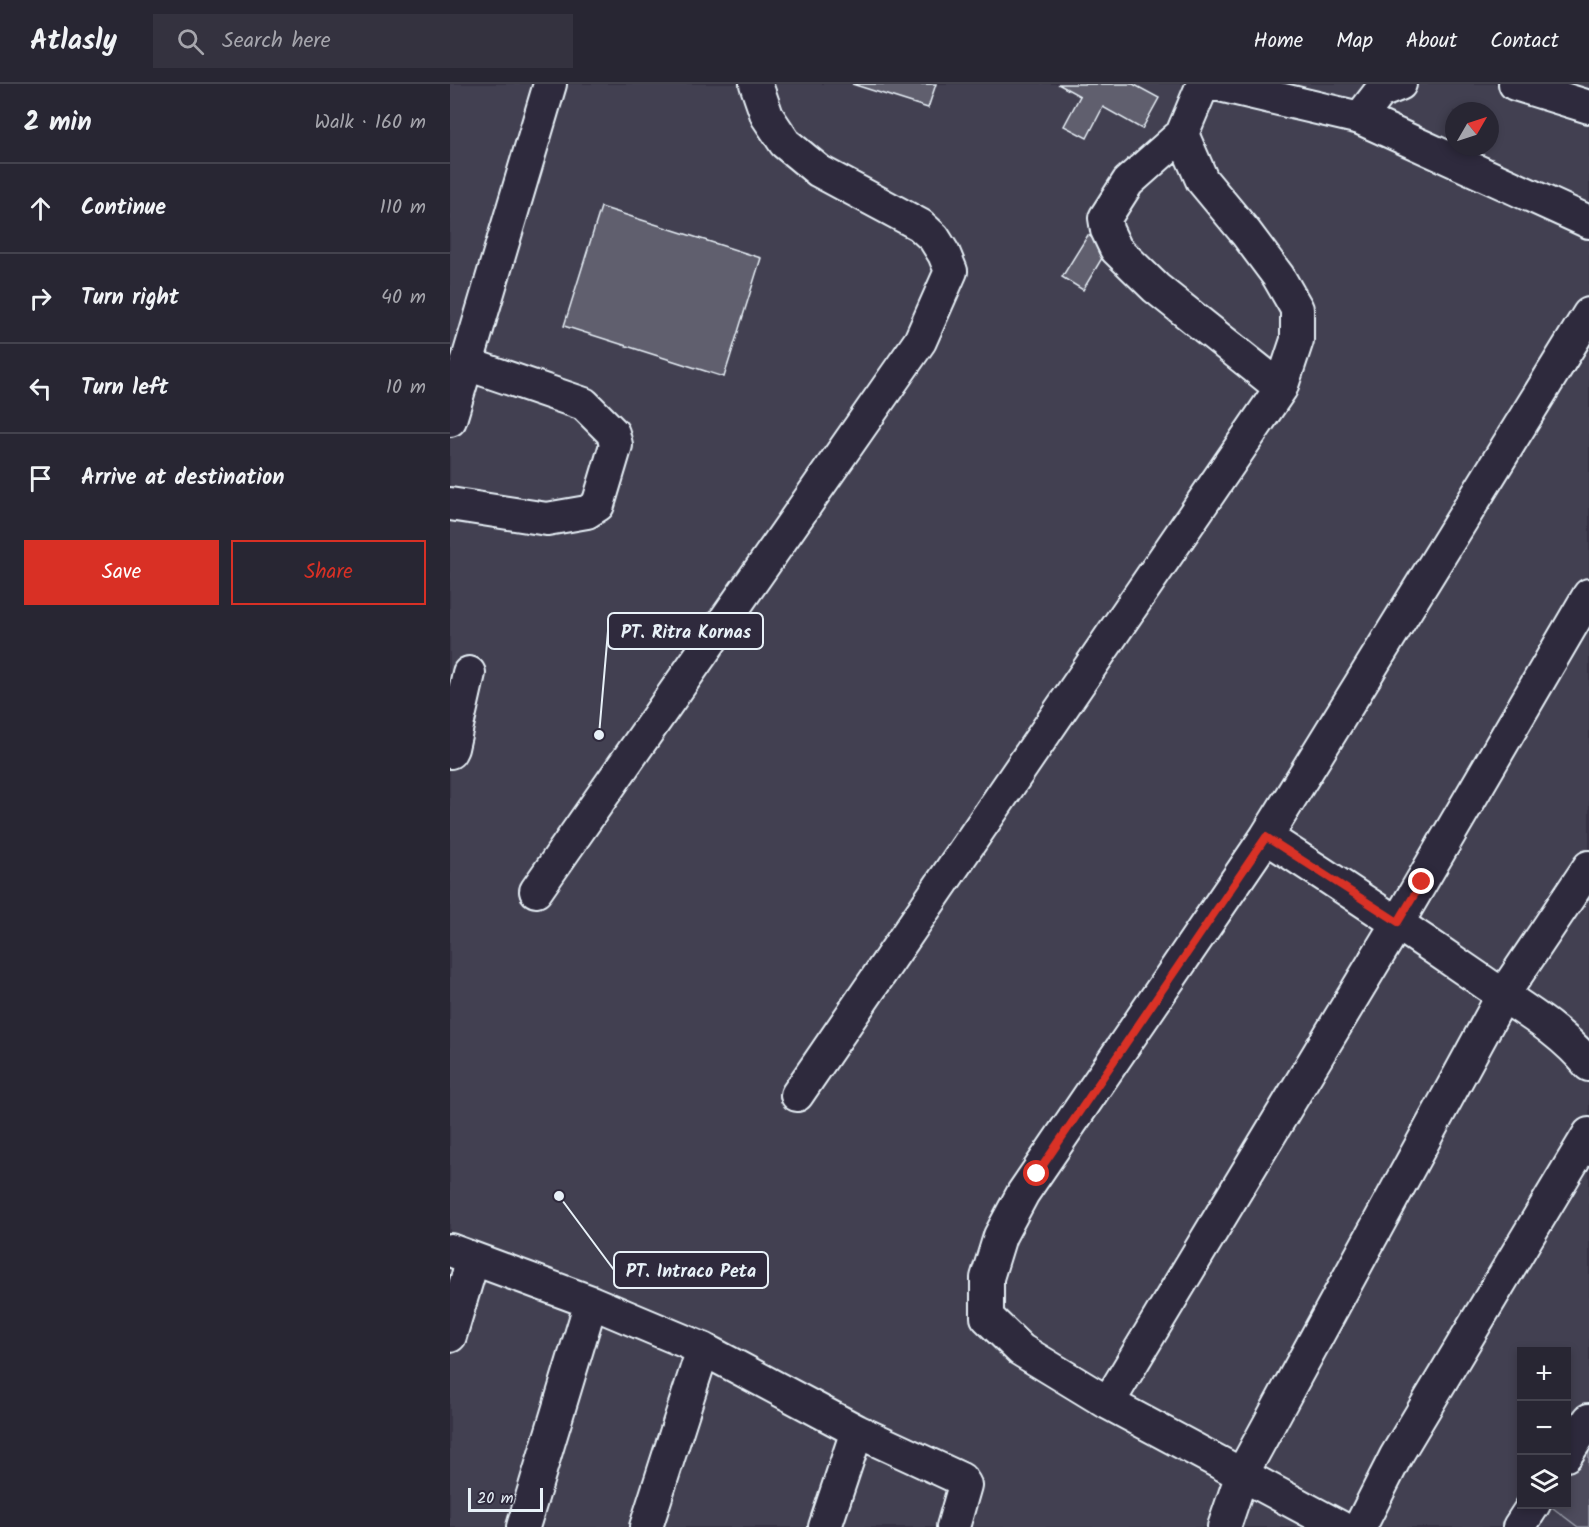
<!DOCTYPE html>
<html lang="en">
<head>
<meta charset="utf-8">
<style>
	:root { --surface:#282633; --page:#34323f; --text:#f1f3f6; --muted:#a5a5ac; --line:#44434e; --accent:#d93025 }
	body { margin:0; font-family:Kalam,sans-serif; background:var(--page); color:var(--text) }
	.controls { position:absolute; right:18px; bottom:18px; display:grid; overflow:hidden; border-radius:0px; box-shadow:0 3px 9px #0003 }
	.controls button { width:54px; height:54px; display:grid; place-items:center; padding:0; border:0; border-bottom:2px solid var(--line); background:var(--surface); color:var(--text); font:30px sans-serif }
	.compass { position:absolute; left:995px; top:18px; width:54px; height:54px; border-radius:50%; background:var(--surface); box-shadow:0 3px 9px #0003; rotate:51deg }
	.scale { position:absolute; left:18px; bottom:15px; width:75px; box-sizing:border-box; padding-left:6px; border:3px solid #e8f1f8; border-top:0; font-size:16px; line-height:21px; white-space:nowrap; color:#e8f1f8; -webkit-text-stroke:4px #2f2a3d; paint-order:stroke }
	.stop { position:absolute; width:18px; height:18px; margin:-14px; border:4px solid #d93025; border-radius:50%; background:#fff }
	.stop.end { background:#d93025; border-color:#fff; box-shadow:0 2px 6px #0008 }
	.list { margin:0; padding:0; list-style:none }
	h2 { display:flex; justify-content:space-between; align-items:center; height:78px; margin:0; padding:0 24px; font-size:26px }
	h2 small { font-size:20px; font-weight:400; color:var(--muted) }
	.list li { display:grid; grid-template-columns:39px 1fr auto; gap:18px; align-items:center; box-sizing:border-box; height:90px; padding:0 24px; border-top:2px solid var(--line) }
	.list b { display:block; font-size:22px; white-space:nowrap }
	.list em { font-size:20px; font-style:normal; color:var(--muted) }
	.actions { display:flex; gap:12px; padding:18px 24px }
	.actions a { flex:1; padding:14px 0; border:2px solid var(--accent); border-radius:0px; text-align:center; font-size:21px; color:var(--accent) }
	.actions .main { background:var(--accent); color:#fff }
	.icon { flex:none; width:33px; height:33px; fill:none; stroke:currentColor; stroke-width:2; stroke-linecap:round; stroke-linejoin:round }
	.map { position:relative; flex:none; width:1139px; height:1443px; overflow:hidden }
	header { display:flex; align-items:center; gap:36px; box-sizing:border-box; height:84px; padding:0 30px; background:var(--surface); border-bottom:2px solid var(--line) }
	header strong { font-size:28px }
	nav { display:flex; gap:33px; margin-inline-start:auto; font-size:21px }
	.search { width:420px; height:54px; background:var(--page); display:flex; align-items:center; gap:15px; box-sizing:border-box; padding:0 21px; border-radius:0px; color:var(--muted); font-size:22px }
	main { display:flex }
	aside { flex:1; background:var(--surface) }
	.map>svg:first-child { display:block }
	.built { fill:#433f51; fill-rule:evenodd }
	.green { fill:#4d4b5c; stroke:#9a9eaa; stroke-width:1.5 }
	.building { fill:#605e6e; stroke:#e8f1f8; stroke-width:1.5 }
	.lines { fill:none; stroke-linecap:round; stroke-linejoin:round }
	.minor-casing { stroke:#e8f1f8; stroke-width:36 }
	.minor { stroke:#2f2a3d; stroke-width:32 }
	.route { stroke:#d93025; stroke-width:8 }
	.leader { fill:none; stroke:#e8f1f8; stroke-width:2 }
	.callout-dot { fill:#e8f1f8; stroke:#2f2a3d; stroke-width:2 }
	.callout { fill:#2f2a3d; stroke:#e8f1f8; stroke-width:2 }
	.callout-label { font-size:18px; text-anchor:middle; font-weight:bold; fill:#e8f1f8 }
</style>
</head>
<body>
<header>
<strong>Atlasly</strong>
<div class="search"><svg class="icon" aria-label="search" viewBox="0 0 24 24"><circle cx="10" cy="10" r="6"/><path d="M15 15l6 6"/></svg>Search here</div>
<nav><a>Home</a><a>Map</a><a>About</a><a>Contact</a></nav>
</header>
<main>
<aside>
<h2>2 min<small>Walk · 160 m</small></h2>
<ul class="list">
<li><svg class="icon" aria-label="ahead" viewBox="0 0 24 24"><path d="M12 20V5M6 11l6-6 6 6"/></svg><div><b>Continue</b></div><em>110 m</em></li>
<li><svg class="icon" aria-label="right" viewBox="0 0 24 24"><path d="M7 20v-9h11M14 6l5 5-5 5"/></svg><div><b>Turn right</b></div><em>40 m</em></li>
<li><svg class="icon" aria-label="left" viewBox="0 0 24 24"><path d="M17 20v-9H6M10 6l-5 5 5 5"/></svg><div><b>Turn left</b></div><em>10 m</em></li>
<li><svg class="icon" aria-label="arrive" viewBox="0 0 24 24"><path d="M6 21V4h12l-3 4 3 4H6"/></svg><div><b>Arrive at destination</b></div></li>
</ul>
<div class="actions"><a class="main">Save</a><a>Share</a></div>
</aside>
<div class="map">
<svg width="1139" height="1443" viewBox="0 0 1139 1443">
	<rect width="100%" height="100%" fill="#363244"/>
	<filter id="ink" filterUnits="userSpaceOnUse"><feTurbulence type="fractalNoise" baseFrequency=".0167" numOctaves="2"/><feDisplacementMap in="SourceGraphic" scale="12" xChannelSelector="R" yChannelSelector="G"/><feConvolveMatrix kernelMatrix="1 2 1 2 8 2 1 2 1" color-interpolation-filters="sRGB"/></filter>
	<g filter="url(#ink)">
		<path class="built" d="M0,0H1139V1332L1117,1368L1116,1268H1072V1420L1099,1421L1128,1443H0ZM1004,27H1040V63H1004Z"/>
		<path class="green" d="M1139,1332V1443H1128L1099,1421L1116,1420L1117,1368Z"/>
		<path class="building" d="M402,0H486L478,24Z
			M608,0H683L709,14L692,45L653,23L637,54L614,42L630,12Z
			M151,123L311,174L274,293L114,242Z
			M638,151L658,164L633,206L612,193Z"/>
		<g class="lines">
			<defs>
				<path id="minor" d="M765,0L910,34L1139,138
					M1065,0L1139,23
					M910,34L930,8L950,0
					M732,50L678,98L655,134L657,146L666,165L706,204L831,304
					M0,336L100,0
					M0,420L97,435L137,428L148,421L166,361L163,349L134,320L17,280
					M0,668L2,664L19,589
					M816,753C889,800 961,848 1032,897C1069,923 1111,946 1139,981
					M86,807L470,257L501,187L494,170L484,154L470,141L369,87L335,59L317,32L306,0
					M347,1011L831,304L847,256V225L828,192L796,149L752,96L732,50L753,0
					M0,1166L141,1218L253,1265L407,1347L511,1395L515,1401L503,1443
					M0,1252L23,1175
					M658,1319L948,838L1139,511
					M1116,1371L1139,1336
					M73,1443L141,1218
					M196,1443L253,1265
					M375,1443L407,1347
					M774,1443L792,1390L1053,911L1139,783
					M890,1443L658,1319L571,1266L537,1233V1194L550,1152L573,1109L816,753L1139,230
					M910,1443L946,1372L1139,1050
					M1069,1443L1084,1420"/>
			</defs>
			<use href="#minor" class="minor-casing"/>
			<use href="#minor" class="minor"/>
		</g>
	</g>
	<g class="lines" filter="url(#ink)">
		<path class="route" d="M587,1090L816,753L948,838L972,798"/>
	</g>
	<path class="leader" d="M149 651L158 547M109 1112L164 1186"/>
	<g class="callout-dot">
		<circle cx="149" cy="651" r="6"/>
		<circle cx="109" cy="1112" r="6"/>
	</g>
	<g class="callout">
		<rect x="158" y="529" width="155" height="36" rx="6"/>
		<rect x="164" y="1168" width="154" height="36" rx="6"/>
	</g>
	<g class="callout-label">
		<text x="236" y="554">PT. Ritra Kornas</text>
		<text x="241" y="1193">PT. Intraco Peta</text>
	</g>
</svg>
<div class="controls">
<button>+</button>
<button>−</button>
<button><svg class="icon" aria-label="layers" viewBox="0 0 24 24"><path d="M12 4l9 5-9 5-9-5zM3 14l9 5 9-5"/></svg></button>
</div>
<svg class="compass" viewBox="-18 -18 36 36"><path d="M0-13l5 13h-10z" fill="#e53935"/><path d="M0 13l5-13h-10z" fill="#a5a5ac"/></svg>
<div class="scale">20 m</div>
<div class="stop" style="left:587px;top:1090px"></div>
<div class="stop end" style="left:972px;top:798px"></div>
</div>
</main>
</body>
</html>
